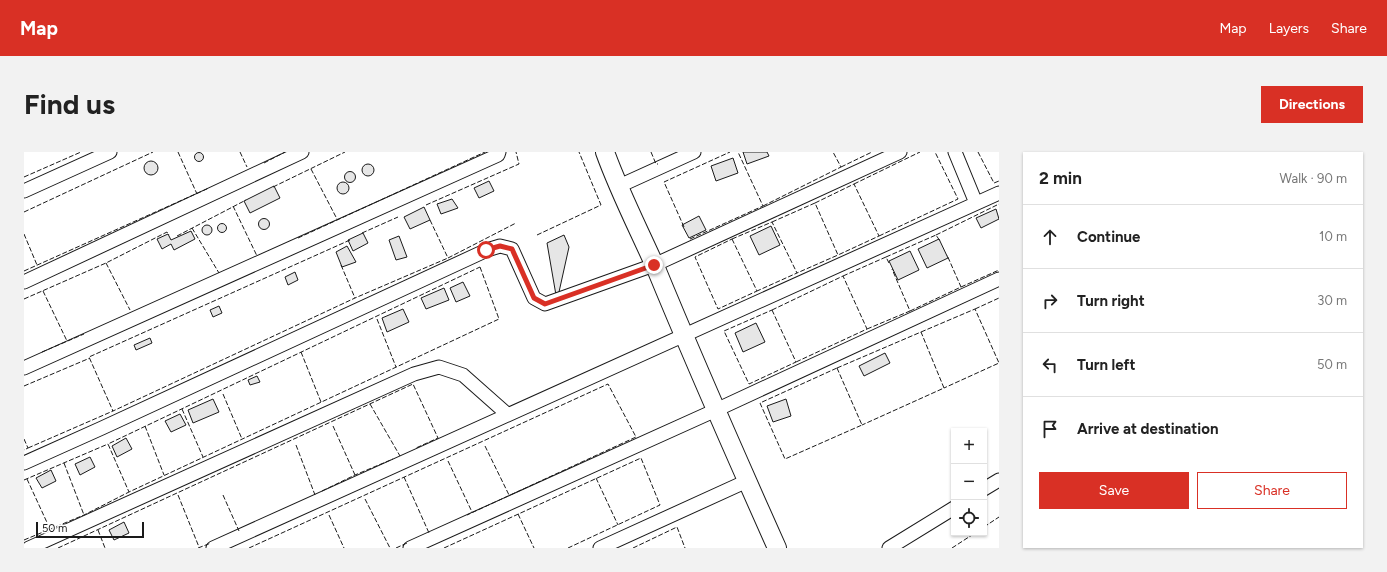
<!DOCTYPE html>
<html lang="en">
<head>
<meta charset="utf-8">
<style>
	:root { --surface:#fff; --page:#f2f2f2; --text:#222; --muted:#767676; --line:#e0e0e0; --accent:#d93025 }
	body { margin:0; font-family:Figtree,sans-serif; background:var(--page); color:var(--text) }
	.controls { position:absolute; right:12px; bottom:12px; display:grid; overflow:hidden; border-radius:0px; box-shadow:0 1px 3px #0004 }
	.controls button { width:36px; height:36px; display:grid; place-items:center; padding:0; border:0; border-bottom:1px solid var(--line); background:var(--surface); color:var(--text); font:20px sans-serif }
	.scale { position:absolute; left:12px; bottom:10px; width:108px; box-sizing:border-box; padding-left:4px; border:2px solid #1a1a1a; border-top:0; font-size:11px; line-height:14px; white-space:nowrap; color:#1a1a1a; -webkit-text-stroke:3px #fff; paint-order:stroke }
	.stop { position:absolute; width:12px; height:12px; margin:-9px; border:3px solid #d93025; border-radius:50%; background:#fff }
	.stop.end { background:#d93025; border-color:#fff; box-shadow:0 1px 4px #0008 }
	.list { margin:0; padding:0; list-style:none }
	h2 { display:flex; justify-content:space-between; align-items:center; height:52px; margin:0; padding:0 16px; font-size:17px }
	h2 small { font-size:13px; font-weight:400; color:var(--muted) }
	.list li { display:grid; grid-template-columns:26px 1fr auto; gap:12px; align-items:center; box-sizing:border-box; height:64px; padding:0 16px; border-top:1px solid var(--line) }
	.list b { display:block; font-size:15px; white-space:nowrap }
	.list em { font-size:13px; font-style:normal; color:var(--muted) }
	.actions { display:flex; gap:8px; padding:12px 16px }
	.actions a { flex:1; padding:9px 0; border:1px solid var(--accent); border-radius:0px; text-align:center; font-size:14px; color:var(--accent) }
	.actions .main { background:var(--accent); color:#fff }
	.icon { flex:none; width:22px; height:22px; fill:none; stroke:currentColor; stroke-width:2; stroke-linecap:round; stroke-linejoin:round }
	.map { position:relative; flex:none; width:975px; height:396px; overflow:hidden; border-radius:0px }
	header { display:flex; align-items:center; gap:24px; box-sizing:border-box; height:56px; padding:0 20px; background:var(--accent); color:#fff }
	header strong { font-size:19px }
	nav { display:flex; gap:22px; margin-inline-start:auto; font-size:14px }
	.intro { display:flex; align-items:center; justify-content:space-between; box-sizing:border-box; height:96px; padding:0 24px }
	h1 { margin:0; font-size:28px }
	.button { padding:10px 18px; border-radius:0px; background:var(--accent); color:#fff; font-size:14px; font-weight:700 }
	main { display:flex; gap:24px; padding:0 24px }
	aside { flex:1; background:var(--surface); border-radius:0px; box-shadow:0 1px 3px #0004 }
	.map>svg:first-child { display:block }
	.building { fill:#e6e6e6; stroke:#1a1a1a }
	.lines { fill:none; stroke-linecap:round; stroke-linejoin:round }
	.street-casing { stroke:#1a1a1a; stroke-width:15 }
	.secondary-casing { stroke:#1a1a1a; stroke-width:20 }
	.street { stroke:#fff; stroke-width:13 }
	.secondary { stroke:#fff; stroke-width:18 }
	.fence { stroke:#1a1a1a; stroke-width:1; stroke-dasharray:5 2; stroke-linecap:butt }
	.route { stroke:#d93025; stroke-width:5 }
</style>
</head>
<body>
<header>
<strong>Map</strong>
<nav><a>Map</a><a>Layers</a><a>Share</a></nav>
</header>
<div class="intro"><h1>Find us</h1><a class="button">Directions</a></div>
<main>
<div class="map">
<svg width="975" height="396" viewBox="0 0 975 396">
	<rect width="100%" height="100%" fill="#fff"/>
	<path class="building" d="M719,0H743L745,4L723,12Z
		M170.5 5a4.5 4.5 0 1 1 9 0a4.5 4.5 0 1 1-9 0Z
		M709,6L714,21L692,29L687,14Z
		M120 16a7 7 0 1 1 14 0a7 7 0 1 1-14 0Z
		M338 18a6 6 0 1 1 12 0a6 6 0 1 1-12 0Z
		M320.5 25a5.5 5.5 0 1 1 11 0a5.5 5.5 0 1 1-11 0Z
		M465,29L470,39L455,46L450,36Z
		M313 36a6 6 0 1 1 12 0a6 6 0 1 1-12 0Z
		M250,34L256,46L226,61L220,49Z
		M428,47L434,56L417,62L413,52Z
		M400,55L406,68L386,77L380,65Z
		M972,57L975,67L957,76L952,66Z
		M675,64L682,78L665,86L658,73Z
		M234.5 72a5.5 5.5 0 1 1 11 0a5.5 5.5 0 1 1-11 0Z
		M193.5 76a4.5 4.5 0 1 1 9 0a4.5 4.5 0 1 1-9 0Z
		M178 78a5 5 0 1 1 10 0a5 5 0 1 1-10 0Z
		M747,74L756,93L735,103L726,84Z
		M167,79L171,87L150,98L147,92L138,97L133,87L144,82L147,88Z
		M339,81L344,91L329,99L324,88Z
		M540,83L545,95L533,149L523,91Z
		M375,84L383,105L372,108L365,88Z
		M915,87L924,106L903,116L894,97Z
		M323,94L332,110L318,115L312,100Z
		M886,99L895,118L874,128L865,109Z
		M271,120L274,128L264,133L261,125Z
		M439,130L446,144L432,150L426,136Z
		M420,136L425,148L402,157L397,146Z
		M195,154L198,161L189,165L186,158Z
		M379,157L385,170L363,180L358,166Z
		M732,171L741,190L719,200L711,181Z
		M126,186L128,191L112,198L110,193Z
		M861,201L866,211L840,224L835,214Z
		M233,224L236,230L226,233L224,228Z
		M189,247L195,260L169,271L164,258Z
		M762,247L767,264L749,270L743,254Z
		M156,262L162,273L147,280L141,269Z
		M102,286L108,297L93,305L88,294Z
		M66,305L71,315L56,323L51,312Z
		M27,318L32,329L18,336L12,326Z
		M100,370L105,381L90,388L85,378Z"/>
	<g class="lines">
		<defs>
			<path id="street" d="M931,0L952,51
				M593,35L670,0
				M0,39L86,0
				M0,130L278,0
				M0,216L474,3L475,0
				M0,311L78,276L463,98L476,94L488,97L510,146L521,152L630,113L876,0
				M960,337L975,328
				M5,396L390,222L415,215L439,223L483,262
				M189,396L975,41
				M386,396L692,258L975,127
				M576,396L723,329
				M865,396L930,356"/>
			<path id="secondary" d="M581,0C595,39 614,76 631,114C670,209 711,302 753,396"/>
		</defs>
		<use href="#street" class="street-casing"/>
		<use href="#secondary" class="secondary-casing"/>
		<use href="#street" class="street"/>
		<use href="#secondary" class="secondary"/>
		<path class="fence" d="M154,0L173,42
			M216,0L223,15
			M627,0L632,12H634
			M954,0L970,31L975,29
			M240,11L261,0
			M817,15L848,0
			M287,17L313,67
			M0,25L57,0
			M830,32L896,0
			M249,35L321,0
			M791,51L830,32L855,84L814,103
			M402,53L495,12L492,0
			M209,54L233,104
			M739,54L817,15L809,0
			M0,60L129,0
			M406,68L424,106L492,71
			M748,70L791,51L814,103L773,121
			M660,75L640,30L706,0
			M168,76L195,121
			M338,81L374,65
			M0,82L13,113
			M513,83L577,53L555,0
			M912,83L975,52
			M153,84L222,48
			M855,84L934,47L911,0
			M274,86L461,0
			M666,87L739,54L714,0
			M708,87L733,139L694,157L671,105Z
			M708,87L748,70L773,121L733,139
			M326,88L65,205L89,259L331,146L424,106
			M862,105L912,83L916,89
			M82,111L106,158
			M317,113L331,146
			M456,115L475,167L105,340L84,292Z
			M0,119L185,36
			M819,124L862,105L865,111
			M937,135L975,118
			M19,139L43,189
			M0,147L82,111L143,80L145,83
			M951,157L975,146
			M748,158L772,210L725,232L700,179Z
			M748,158L819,124L843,177L772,210
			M886,159L937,135L923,103
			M353,167L372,215
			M843,177L886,159L868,117
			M897,180L951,157L975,211L920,236
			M18,200L60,182
			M277,200L297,250
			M813,216L838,273L761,307L736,251Z
			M813,216L897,180L920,236L838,273
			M0,234L66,206
			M199,242L218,287
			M346,252L376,304
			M158,257L179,305
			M121,274L140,323
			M309,274L331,323
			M0,287L4,296L0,298
			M272,293L291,343
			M461,294L485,343
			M4,296L89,259L88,258
			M424,309L448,360
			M40,311L60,363
			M380,325L405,381
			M572,326L594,373
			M3,327L26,377
			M0,328L84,292
			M298,339L331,323L369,307
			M154,343L175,395
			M199,343L215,379
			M341,347L366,396
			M494,362L510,396
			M305,363L320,396
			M960,375L975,365
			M74,378L81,396
			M0,388L60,363L105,340
			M34,396L389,232L414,286L392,296
			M174,396L187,391
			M225,396L584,232L612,285L443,363
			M372,396L383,391
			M420,396L617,306L636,353L544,396
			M609,396L653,375L661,396
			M928,396L951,381"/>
	</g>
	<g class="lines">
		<path class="route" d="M462,98L476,94L488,97L510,146L521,152L630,113"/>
	</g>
</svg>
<div class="controls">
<button>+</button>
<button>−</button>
<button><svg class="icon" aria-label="locate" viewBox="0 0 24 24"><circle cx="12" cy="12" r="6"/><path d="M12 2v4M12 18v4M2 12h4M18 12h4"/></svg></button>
</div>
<div class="scale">50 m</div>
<div class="stop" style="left:462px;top:98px"></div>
<div class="stop end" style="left:630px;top:113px"></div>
</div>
<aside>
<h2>2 min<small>Walk · 90 m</small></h2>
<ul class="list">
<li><svg class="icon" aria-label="ahead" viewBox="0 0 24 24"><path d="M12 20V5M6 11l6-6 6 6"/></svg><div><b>Continue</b></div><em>10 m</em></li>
<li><svg class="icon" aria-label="right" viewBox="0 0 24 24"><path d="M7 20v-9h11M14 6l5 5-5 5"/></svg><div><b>Turn right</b></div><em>30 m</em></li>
<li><svg class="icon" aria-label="left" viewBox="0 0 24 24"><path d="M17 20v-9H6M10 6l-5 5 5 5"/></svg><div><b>Turn left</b></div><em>50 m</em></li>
<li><svg class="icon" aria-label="arrive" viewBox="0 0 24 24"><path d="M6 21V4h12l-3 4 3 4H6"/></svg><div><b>Arrive at destination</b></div></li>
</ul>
<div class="actions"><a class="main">Save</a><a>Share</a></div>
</aside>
</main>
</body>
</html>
